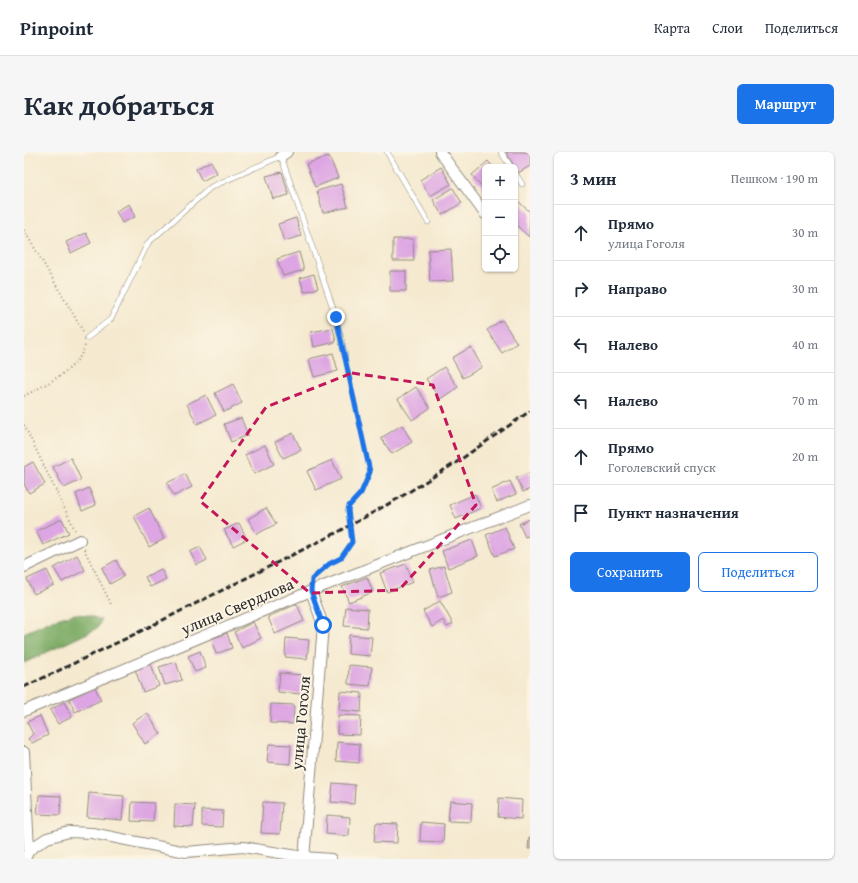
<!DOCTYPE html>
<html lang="ru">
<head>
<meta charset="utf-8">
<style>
	:root { --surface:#fff; --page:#f6f6f7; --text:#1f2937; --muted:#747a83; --line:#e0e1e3; --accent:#1a73e8 }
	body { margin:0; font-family:"Gentium Book Plus",serif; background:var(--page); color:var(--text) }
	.controls { position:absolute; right:12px; top:12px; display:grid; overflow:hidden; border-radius:6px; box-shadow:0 1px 3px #0004 }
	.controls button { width:36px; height:36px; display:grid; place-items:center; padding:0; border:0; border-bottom:1px solid var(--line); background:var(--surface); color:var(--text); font:20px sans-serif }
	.stop { position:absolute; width:12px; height:12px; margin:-9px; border:3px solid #1a73e8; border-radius:50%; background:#fff }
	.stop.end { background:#1a73e8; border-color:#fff; box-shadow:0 1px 4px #0008 }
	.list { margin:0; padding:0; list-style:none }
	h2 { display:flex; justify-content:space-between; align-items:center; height:52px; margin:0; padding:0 16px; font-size:17px }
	h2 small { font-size:13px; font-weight:400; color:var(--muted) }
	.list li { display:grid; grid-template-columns:26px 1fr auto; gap:12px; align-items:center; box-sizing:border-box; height:56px; padding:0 16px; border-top:1px solid var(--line) }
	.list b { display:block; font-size:15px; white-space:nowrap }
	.list p { margin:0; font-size:13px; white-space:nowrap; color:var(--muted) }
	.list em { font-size:13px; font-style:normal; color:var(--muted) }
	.actions { display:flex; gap:8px; padding:12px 16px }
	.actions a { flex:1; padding:9px 0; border:1px solid var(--accent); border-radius:6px; text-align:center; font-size:14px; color:var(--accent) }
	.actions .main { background:var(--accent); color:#fff }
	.icon { flex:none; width:22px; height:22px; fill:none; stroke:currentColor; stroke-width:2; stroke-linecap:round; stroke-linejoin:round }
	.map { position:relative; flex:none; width:506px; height:707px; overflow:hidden; border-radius:6px }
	header { display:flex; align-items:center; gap:24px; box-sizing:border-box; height:56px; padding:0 20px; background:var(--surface); border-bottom:1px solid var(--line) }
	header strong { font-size:19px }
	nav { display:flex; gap:22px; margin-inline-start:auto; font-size:14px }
	.intro { display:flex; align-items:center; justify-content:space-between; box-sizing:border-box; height:96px; padding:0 24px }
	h1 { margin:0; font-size:28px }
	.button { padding:10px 18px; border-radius:6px; background:var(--accent); color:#fff; font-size:14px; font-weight:700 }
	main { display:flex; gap:24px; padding:0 24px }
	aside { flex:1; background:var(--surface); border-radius:6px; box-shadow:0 1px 3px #0004 }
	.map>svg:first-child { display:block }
	.forest { fill:#7bab65; stroke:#536b48 }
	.building { fill:#dda5e3 }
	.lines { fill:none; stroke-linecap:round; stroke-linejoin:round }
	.lane-casing { stroke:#908a7e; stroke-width:6 }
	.street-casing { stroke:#908a7e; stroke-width:12 }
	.path { stroke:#908a7e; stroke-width:2; stroke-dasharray:1 3; stroke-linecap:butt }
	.lane { stroke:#fff; stroke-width:5 }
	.street { stroke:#fff; stroke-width:10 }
	.rail { stroke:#2b2b2b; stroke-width:3; stroke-dasharray:6 3; stroke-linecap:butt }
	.route { stroke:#1a73e8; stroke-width:5 }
	.marked { fill:none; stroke:#c2185b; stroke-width:3; stroke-dasharray:8 5; stroke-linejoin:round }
	.labels { text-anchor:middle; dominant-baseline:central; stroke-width:4; stroke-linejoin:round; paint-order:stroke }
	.street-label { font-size:16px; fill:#2b2b2b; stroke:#fcf5e5 }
</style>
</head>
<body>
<header>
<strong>Pinpoint</strong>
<nav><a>Карта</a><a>Слои</a><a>Поделиться</a></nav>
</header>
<div class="intro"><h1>Как добраться</h1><a class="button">Маршрут</a></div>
<main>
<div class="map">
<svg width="506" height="707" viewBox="0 0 506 707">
	<rect width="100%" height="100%" fill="#fcf5e5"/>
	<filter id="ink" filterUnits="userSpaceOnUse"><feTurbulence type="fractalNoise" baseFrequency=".025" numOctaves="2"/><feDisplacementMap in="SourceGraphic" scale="8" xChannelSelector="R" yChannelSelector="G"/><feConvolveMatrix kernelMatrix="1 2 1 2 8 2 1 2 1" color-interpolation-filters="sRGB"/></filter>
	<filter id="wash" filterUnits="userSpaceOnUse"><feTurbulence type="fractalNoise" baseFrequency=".012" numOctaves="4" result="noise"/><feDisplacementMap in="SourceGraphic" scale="16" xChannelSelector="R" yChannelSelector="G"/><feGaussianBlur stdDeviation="0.9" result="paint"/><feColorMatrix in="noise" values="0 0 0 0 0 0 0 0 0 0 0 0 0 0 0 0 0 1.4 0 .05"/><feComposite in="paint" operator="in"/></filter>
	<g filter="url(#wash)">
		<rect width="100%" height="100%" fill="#f5ead0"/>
		<path class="forest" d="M50,462L64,463L77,468L75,474L70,478L0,511V481L29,468Z"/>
		<g id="blocks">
			<path class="building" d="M482,0H505L506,2V14L494,21Z
				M305,4L314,26L291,35L282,12Z
				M187,9L193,21L178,29L172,17Z
				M464,9L469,15H461V38L448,23Z
				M417,15L427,32L406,44L396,28Z
				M258,20L265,43L249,47L242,24Z
				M317,32L324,55L299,61L293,39Z
				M429,36L438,51L418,63L409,48Z
				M495,50L506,60L505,85L491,72V55Z
				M105,52L111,65L98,71L92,59Z
				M272,66L277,84L260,89L254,72Z
				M62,81L67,91L47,101L42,90Z
				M369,87H389L390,109H369Z
				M427,97L429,129L406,130L404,98Z
				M275,100L280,118L259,124L253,107Z
				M366,119H382V139H366Z
				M290,122L294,136L280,140L276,126Z
				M478,168L493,191L478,201L463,178Z
				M309,176L312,190L290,195L287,180Z
				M447,195L458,215L439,226L428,206Z
				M309,201L314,219L290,225L285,207Z
				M420,215L434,235L416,247L402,227Z
				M209,232L218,251L200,260L191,241Z
				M392,235L406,256L388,268L374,247Z
				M182,243L192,263L173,272L163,252Z
				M217,266L224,283L207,290L200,272Z
				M378,273L388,290L368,302L357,286Z
				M269,281L277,298L259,306L251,290Z
				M241,293L250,312L230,322L221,303Z
				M47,306L57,328L40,336L29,315Z
				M308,308L317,327L292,338L283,319Z
				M9,310L21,332L5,341L0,332V315Z
				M506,320V337L499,340L492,326Z
				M161,322L168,335L150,344L143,331Z
				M486,329L492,342L473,350L467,338Z
				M65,336L72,353L58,359L52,342Z
				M451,342L457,356L432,367L426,353Z
				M125,356L140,387L125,395L110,364Z
				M242,356L252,372L233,382L224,367Z
				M38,367L45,381L19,393L12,379Z
				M506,367V383L501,385L495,372Z
				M215,371L223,387L209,394L200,378Z
				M481,375L490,397L471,404L462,383Z
				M448,388L454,404L424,416L418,399Z
				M176,395L183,408L173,413L166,400Z
				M53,403L61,418L38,430L30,416Z
				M92,408L100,424L86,432L78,416Z
				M382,412L389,430L363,440L356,421Z
				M420,414L428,440L414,445L406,418Z
				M137,417L142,427L126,435L121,425Z
				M23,418L30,433L10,442L3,427Z
				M343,425L349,440L325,450L318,435Z
				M416,449L429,472L423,475L419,468L408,475L399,459Z
				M273,452L280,469L251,482L244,465Z
				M322,455L344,457L343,476L320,474Z
				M229,470L237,486L218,496L210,480Z
				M203,481L208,496L192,502L187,487Z
				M325,483L348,485L346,504L324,502Z
				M262,486L285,488L283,507L261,505Z
				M176,499L182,516L171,520L164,504Z
				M152,510L158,528L141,533L135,515Z
				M127,512L135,534L119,540L111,517Z
				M325,513L348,515L346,534L324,532Z
				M256,521L278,523L277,542L254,540Z
				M71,535L77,548L51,560L45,547Z
				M316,539L338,541L337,560L315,558Z
				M40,550L48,565L34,572L26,558Z
				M247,552L270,553L269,572L246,571Z
				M123,561L137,582L121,592L108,571Z
				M314,563L337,564L336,583L313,582Z
				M16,564L24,583L8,591L4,587L9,582L3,570Z
				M313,590L336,592L335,611L312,609Z
				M245,592L267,593L266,612L243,610Z
				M309,631L331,633L330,652L307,650Z
				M65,641L100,644L98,668L63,665Z
				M15,643L37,644L36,663L13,662Z
				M475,646L498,648L497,667L474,665Z
				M426,649L448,651L447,670L424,669Z
				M108,650L130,651L129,670L107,669Z
				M239,650L258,651L256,682L237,681Z
				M151,652L171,653L169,675L150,674Z
				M178,658L199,659L198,675L178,674Z
				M303,663L326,665L325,684L302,682Z
				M397,670L420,672L419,690L396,689Z
				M352,671L374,672L373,691L350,690Z
				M505,685H506V697H504Z"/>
		</g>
	</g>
	<g filter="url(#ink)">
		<use href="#blocks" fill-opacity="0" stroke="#908a7e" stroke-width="1"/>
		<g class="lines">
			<defs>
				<path id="lane" d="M363,0L404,70
					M477,0L487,15
					M491,21L498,32
					M63,186L87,167L124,91L187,35L257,4L312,165L321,204"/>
				<path id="street" d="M416,0L461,62
					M257,4L263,0
					M0,415L56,388
					M0,559L287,439L506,353
					M0,600L5,698L1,707
					M5,698L23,686L45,680L68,681L162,700L219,695L280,705L307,707
					M280,707L299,473L287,439"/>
			</defs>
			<use href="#lane" class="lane-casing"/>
			<use href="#street" class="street-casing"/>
			<path class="path" d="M0,78L59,179
				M0,244C20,233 55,218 61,193
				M0,273L51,378
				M60,397L88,454
				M291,425L305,412L317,405L328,390L324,358L325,354L337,341L346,321L322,212"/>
			<use href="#lane" class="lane"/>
			<use href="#street" class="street"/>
			<path class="rail" d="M0,535L103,486L316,379L375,346L433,310L506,259"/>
		</g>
	</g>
	<g class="lines" filter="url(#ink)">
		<path class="route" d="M299,473L287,439L288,427L305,412L317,406L328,390L324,358L325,354L337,341L346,320L312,165"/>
	</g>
	<path class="marked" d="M328,221L409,233L452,353L375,438L286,441L176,349L242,255Z"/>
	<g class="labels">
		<g class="street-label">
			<text transform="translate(213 454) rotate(-23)">улица Свердлова</text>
			<text transform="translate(276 571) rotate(-85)">улица Гоголя</text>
		</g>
	</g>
</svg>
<div class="controls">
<button>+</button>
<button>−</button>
<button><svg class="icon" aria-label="locate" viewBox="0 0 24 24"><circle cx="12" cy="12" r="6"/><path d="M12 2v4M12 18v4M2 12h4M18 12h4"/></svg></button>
</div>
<div class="stop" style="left:299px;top:473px"></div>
<div class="stop end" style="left:312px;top:165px"></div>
</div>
<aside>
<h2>3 мин<small>Пешком · 190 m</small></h2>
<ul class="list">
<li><svg class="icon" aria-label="ahead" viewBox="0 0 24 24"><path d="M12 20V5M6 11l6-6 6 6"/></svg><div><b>Прямо</b><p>улица Гоголя</p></div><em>30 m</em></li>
<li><svg class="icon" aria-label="right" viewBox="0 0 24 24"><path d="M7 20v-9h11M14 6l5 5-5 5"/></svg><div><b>Направо</b></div><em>30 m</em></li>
<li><svg class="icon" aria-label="left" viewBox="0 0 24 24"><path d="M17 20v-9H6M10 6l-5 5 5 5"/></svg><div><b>Налево</b></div><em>40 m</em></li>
<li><svg class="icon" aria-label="left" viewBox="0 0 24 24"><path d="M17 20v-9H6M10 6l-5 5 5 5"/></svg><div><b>Налево</b></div><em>70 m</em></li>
<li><svg class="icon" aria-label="ahead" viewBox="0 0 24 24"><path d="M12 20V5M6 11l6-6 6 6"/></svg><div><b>Прямо</b><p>Гоголевский спуск</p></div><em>20 m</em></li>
<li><svg class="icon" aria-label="arrive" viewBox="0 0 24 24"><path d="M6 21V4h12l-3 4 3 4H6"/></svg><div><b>Пункт назначения</b></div></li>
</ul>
<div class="actions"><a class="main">Сохранить</a><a>Поделиться</a></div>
</aside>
</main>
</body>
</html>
